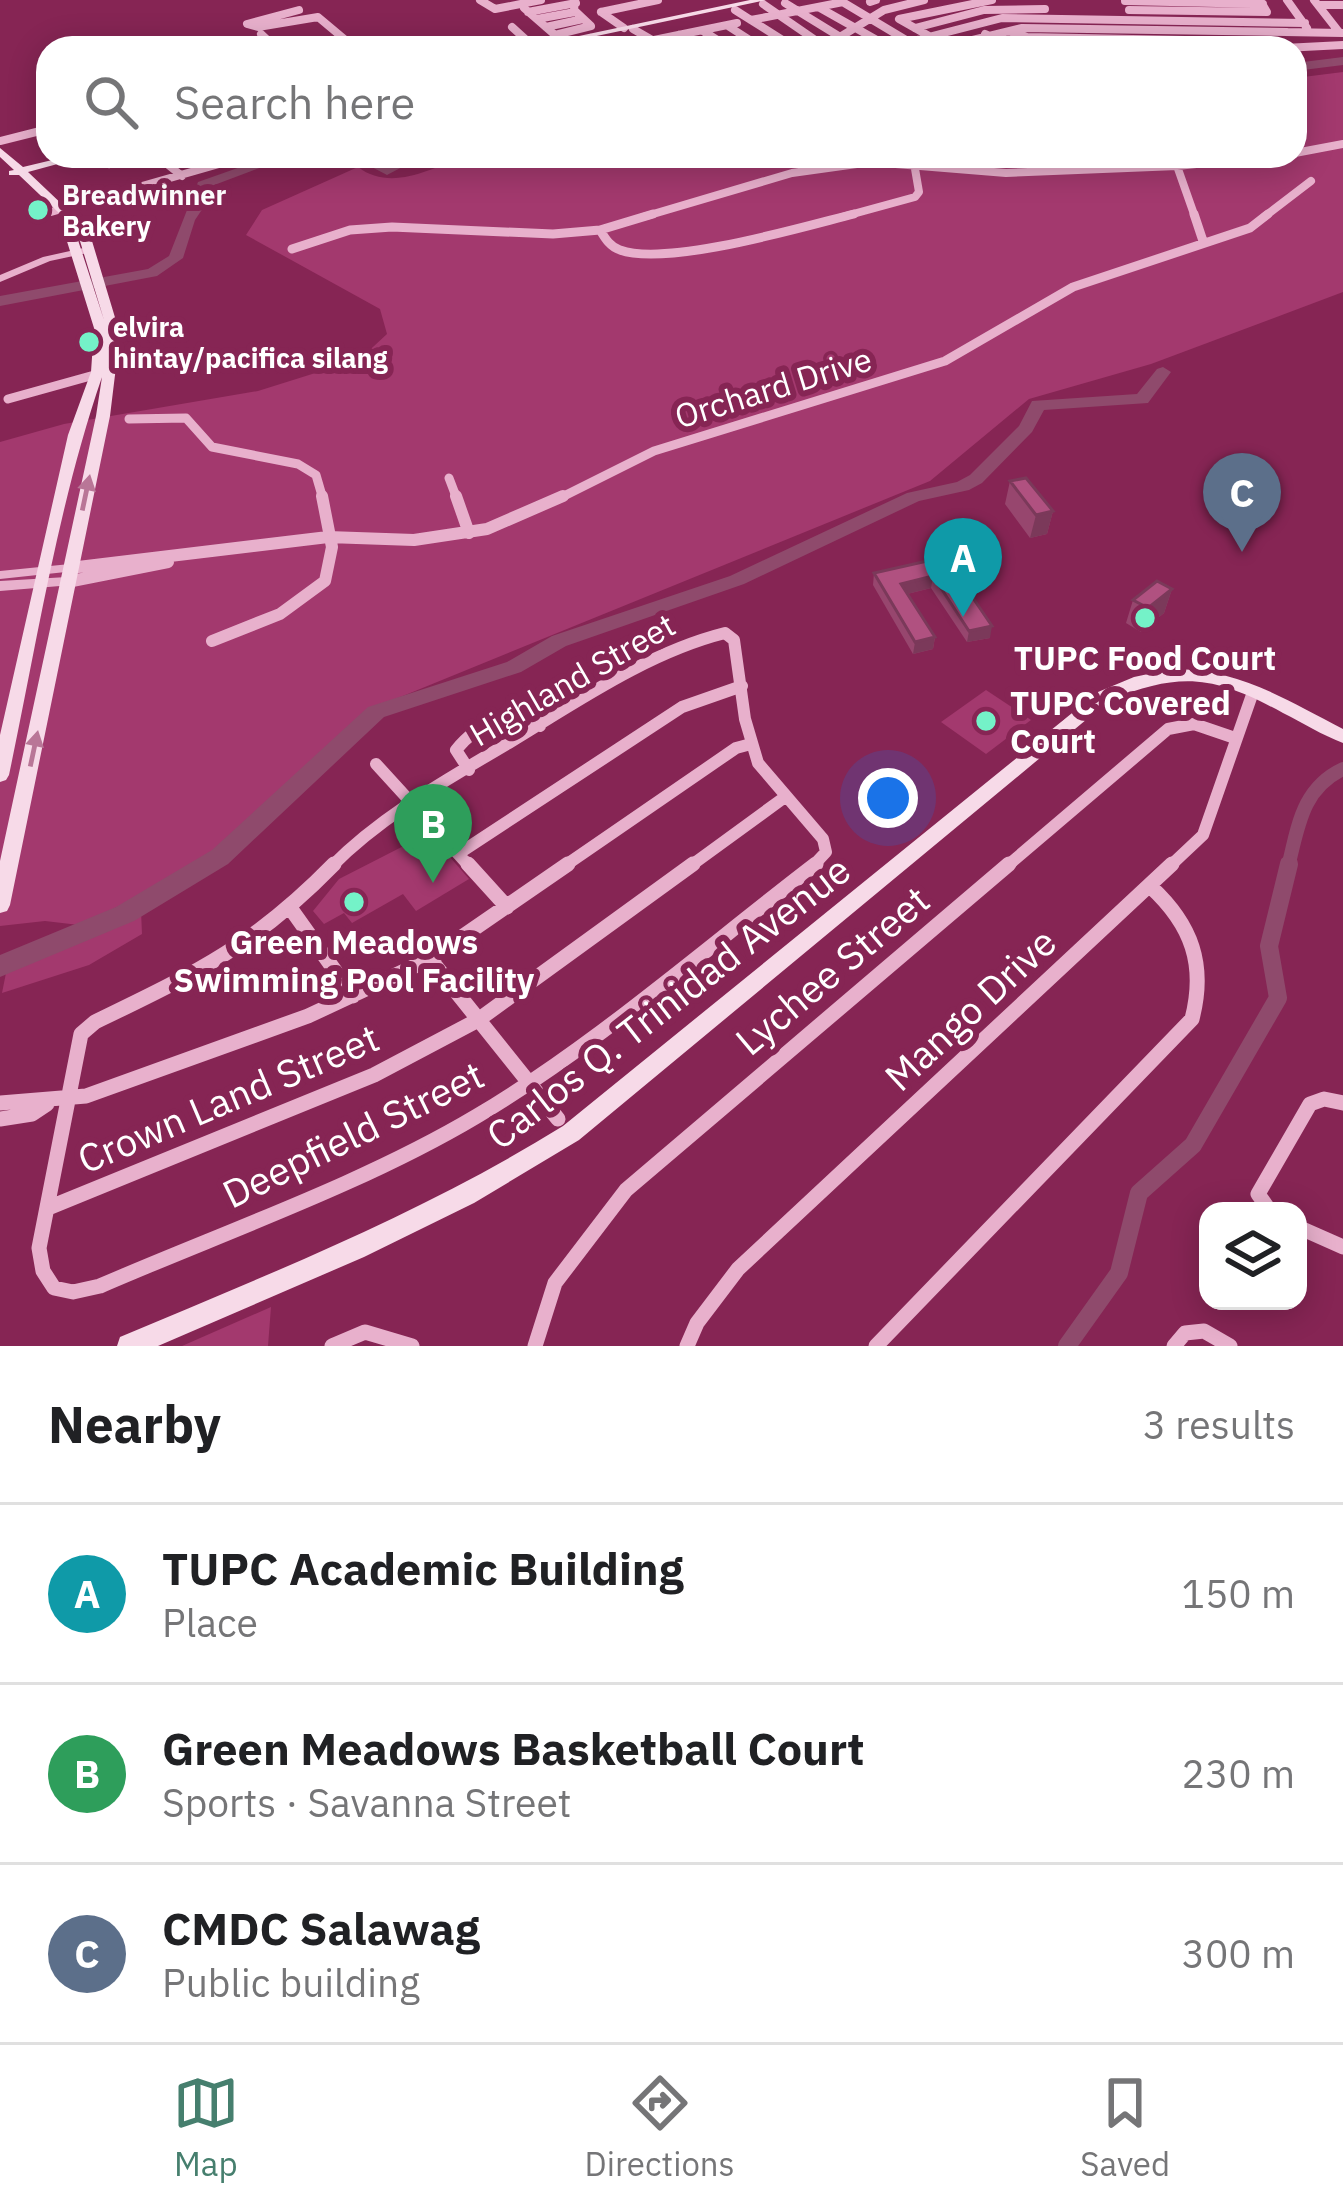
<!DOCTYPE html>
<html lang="en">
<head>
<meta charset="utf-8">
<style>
	:root { --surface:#fff; --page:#f2f2f2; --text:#202124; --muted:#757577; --line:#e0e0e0; --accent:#467f6e }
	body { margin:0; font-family:"IBM Plex Sans",sans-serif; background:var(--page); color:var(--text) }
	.controls { position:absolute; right:36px; bottom:36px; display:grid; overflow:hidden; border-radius:24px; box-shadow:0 6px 30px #0003 }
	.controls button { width:108px; height:108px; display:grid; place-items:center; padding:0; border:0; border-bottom:3px solid var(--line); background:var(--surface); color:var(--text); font:60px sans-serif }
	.you { position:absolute; left:888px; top:798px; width:42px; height:42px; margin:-30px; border:9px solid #fff; border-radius:50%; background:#1a73e8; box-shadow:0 0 0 18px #1a73e833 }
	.badge { display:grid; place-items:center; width:78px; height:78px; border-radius:50%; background:var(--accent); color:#fff; font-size:39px; font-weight:700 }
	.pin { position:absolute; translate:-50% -99px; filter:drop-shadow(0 3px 6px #0008) }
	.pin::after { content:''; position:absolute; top:63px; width:42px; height:36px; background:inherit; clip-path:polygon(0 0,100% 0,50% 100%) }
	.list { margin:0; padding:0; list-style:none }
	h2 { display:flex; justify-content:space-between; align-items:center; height:156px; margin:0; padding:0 48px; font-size:51px }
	h2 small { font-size:39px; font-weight:400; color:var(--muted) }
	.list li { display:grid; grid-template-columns:78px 1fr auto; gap:36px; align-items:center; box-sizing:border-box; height:180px; padding:0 48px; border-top:3px solid var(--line) }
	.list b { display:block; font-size:45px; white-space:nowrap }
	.list p { margin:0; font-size:39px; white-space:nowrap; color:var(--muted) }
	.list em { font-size:39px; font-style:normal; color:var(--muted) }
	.icon { flex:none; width:66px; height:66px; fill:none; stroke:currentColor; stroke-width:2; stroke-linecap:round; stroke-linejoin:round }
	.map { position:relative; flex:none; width:1343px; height:1346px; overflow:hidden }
	.search { position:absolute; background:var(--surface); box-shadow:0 6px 30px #0003; left:36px; right:36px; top:36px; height:132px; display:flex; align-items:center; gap:30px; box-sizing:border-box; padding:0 42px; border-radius:36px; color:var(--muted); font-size:45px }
	.sheet { height:696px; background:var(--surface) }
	nav { display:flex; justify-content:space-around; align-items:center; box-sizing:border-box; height:168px; border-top:3px solid var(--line); background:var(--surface); font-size:33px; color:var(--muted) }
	nav a { display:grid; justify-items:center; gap:6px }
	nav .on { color:var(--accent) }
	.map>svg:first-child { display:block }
	.green { fill:#a3396e }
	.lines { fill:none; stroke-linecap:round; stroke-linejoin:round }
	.canal-far1 { stroke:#8f4a6c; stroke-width:14 }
	.canal { stroke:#8f4a6c; stroke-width:18 }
	.river { fill:#8f4a6c; fill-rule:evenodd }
	.minor-far3 { stroke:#e8b0cc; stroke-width:8 }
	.minor-far2 { stroke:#e8b0cc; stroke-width:9 }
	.minor-far1 { stroke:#e8b0cc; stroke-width:12 }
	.minor { stroke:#e8b0cc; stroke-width:15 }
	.tertiary { fill:#e8b0cc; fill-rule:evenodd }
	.secondary { fill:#f7dae8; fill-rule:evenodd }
	.wall { fill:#97466e }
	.shaded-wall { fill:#7b395a }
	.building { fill:#b05180; stroke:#7b395a; stroke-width:3 }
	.oneway { fill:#b97697 }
	.poi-dot { fill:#74f2c8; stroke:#862554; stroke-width:4.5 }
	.labels { text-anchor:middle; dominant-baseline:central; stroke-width:12; stroke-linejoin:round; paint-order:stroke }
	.far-poi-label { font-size:27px; font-weight:bold; fill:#fff; stroke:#862554; text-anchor:start }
	.street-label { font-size:33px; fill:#fff; stroke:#862554 }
	.poi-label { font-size:33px; font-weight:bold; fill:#fff; stroke:#862554 }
	.near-street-label { font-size:39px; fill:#fff; stroke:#862554 }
</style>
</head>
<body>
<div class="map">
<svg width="1343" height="1346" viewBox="0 0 1343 1346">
	<rect width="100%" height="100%" fill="#862554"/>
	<path class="green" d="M1343,72V292L1151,364L1029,399L930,481L371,709L209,854L145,894L79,925L45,921L0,926V442L64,424L258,391L360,359L387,334L380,309L246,235L262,210L358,167C389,191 430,171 461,156H1295V78Z
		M986,690L1031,720L986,754L941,722Z
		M429,833L469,879L416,911L403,894L352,923L344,913L324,924L313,911L339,879Z
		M141,911L142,934L89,965L2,993L7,968Z
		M271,1307L268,1346H182Z"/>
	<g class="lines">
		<path class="canal-far1" d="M1288,867C1298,827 1302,788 1343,769"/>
		<path class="canal" d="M1067,1346L1119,1273L1139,1193L1193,1145L1278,998L1269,946L1289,864"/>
		<path class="river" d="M1343,57V65L1295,71V63Z
			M272,156H291L209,187L207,202L195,220L183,258L157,276L0,306V296L148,269L169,256L198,182Z
			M351,156H368L387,166L406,156H423L387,175Z
			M1163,367L1171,372L1148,403L1044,410L1032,432L982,483L969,490L919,501L744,584L566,646L521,672L384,717L228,864L134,921L0,977V955L116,907L212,850L368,707L507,662L552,636L730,576L907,493L957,482L970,475L1019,426L1032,401L1137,394L1157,369Z"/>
		<path class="minor-far3" d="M480,0L495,9L541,0
			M1287,0L1307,28
			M1314,0L1339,32
			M841,1L916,46
			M1125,1L1263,4
			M870,2L876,0
			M785,3L858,48
			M763,4L824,46
			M1318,5H1343
			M524,8L555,35
			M820,8L891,48
			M299,10L247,24L258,27L318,17L355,48
			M735,10L795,48
			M1129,10L1267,12L1260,0
			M528,12L576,3
			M601,12L658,0
			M601,12L624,28
			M537,19L575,12
			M751,20L843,2
			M728,26L762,48
			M512,27L534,47
			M546,27L583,19
			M915,28L984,10L1045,9
			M633,29L666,48
			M703,31L730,48
			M1011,32L1027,37L1238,41
			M1284,32L1343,33
			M261,34L276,48
			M985,34L1012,46L1092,48
			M679,35L698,48
			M929,36L899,19L992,0
			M591,38L605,48
			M562,41L555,35L591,26L574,10L575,0
			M909,42L1002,18L1305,23
			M948,46L1022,28L1287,32
			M615,48L737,23
			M822,48L884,10L924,0
			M1284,48L1343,45
			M0,141L48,129
			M1295,153L1343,144
			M100,156L109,164
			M157,156L182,176
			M1177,166L1195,217
			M51,212L247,156
			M643,217L792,173L871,162L1006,173L1177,166L1274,156
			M842,217L915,197L919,192L914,163
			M1264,217L1311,181"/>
		<path class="minor-far2" d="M1194,214L1203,241
			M600,230C605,238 610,247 620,250C667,267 802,227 854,214
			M292,249L350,230L392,227L553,234L600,230L653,214
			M8,399L105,372
			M129,419L186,418L212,447L298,464L316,475L323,499
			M449,478L457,499
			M558,499L654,451L945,361L1073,287L1250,228L1268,214"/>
		<path class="minor-far1" d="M456,496L469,533
			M70,568L328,537L414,540L487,529L563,496
			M67,582L168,562
			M212,641L280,614L325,581L332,547L322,496
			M376,764L470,867
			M469,770L456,750C477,724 508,710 540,726
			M458,854L682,707L742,686
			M331,867C382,815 450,778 512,741C578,701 649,652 725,633L734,640L745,719L758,763L823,839L826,852L812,867
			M563,867L736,748L751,744
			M689,867L785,797
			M1006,867L1168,729L1194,724L1235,738
			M1169,867L1203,835L1253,692"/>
		<path class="minor" d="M334,864C254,946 196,973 95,1022L81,1034L39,1248L43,1271L54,1288L73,1292L100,1286C222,1233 363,1184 477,1116C595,1046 706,948 816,864
			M468,864L507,907
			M291,909L353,996
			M430,959L558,1119
			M0,1103L86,1096L308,1016L430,959L568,864
			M0,1119L32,1114L47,1104
			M48,1208L374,1075L478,1020L693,864
			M1270,1211L1258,1194L1310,1104L1324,1099L1343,1103
			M1298,1227L1343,1247
			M332,1346L365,1332L412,1346
			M535,1346L555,1283L626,1190L1009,864
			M687,1346L697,1323L738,1269L1172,864
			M876,1346L1192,1019C1206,965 1192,925 1151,887
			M1174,1346L1185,1333L1204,1331L1230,1346"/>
		<path class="tertiary" d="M88,247L92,248V252L50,261L0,282V275L43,257Z
			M70,564L75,565L77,568L75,571L0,579V571Z
			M67,577L72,579L74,582L72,585L0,591V581Z"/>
		<path class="secondary" d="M750,0H766L540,48H522Z
			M0,148L23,167L69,156H87L28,172L67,209L92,241L120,334L110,416L10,905L7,911L0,913V861L96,416L102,377C58,505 37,642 9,775L6,780L0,782V735L68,435L91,372L94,328L65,235L74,232L59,213L19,175H9V171L14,170L0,157ZM77,237L80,241L104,320Z
			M1172,669C1239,669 1285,699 1343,729V743C1322,735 1303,723 1283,713C1215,676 1182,671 1110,700L579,1140L474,1203L364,1257L158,1346H117L120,1337C272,1273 423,1213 563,1126L1098,692L1134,677Z"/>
	</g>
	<path class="wall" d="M1010,481L1053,511L1047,534L1030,538L1005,504Z
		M945,557L990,638L967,642L931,588L907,594L935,637L933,649L913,654L873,585L874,573Z
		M1172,589L1164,613L1141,632L1126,623L1133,600Z"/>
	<path class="shaded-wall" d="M1053,511L1047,534L1030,538L1036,515Z
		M933,576L931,588L899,596L901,584Z
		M1172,589L1164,613L1141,632L1148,608Z
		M992,626L990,638L967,642L969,631Z
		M935,637L933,649L913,654L915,642Z"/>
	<path class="building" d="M1026,478L1053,511L1036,515L1010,481Z
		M945,557L992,626L969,631L933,576L901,584L935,637L915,642L874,573Z
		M1157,581L1172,589L1148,608L1133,600Z"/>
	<defs><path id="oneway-solid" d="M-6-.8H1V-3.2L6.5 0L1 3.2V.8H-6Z" transform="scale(3)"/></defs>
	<g class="oneway">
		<use href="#oneway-solid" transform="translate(86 493) rotate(-78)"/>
		<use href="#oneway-solid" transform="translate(34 749) rotate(-78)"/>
	</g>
	<g class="poi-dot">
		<circle cx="38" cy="210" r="12"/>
		<circle cx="89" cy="342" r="12"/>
		<circle cx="1145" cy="618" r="12"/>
		<circle cx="986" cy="721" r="12"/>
		<circle cx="354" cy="902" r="12"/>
	</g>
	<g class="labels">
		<g class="far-poi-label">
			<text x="62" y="194">Breadwinner<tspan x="62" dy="31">Bakery</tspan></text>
			<text x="113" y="326">elvira<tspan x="113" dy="31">hintay/pacifica silang</tspan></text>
		</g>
		<g class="street-label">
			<text transform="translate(773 387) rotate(-17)">Orchard Drive</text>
			<text transform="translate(572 679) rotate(-30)">Highland Street</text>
		</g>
		<g class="poi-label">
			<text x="1145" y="657">TUPC Food Court</text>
			<text x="1010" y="702" text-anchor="start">TUPC Covered<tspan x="1010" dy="38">Court</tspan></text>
			<text x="354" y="941">Green Meadows<tspan x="354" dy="38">Swimming Pool Facility</tspan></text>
		</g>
		<g class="near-street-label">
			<text transform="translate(832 970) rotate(-40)">Lychee Street</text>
			<text transform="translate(668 1002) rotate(-38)">Carlos Q. Trinidad Avenue</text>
			<text transform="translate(970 1009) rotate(-43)">Mango Drive</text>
			<text transform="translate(228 1098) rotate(-23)">Crown Land Street</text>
			<text transform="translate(353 1134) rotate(-26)">Deepfield Street</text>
		</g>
	</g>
</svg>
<div class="controls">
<button><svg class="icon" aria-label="layers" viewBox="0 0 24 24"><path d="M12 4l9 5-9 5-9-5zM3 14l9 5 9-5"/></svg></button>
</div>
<div class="you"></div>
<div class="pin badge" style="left:963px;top:617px;background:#0f9aa8">A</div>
<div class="pin badge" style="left:433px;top:883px;background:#2e9e5b">B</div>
<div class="pin badge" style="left:1242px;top:552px;background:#5c6f8a">C</div>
<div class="search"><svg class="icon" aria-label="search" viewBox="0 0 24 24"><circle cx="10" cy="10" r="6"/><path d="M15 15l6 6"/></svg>Search here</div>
</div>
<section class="sheet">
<h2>Nearby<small>3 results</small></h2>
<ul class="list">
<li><span class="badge" style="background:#0f9aa8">A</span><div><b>TUPC Academic Building</b><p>Place</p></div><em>150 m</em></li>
<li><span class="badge" style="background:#2e9e5b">B</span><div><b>Green Meadows Basketball Court</b><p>Sports · Savanna Street</p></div><em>230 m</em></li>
<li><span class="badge" style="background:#5c6f8a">C</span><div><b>CMDC Salawag</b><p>Public building</p></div><em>300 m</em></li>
</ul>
</section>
<nav>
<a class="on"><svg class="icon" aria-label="map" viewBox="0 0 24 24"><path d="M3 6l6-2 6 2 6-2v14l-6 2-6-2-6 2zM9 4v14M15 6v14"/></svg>Map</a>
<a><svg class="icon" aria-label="directions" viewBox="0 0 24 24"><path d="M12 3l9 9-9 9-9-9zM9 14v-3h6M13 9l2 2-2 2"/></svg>Directions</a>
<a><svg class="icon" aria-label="saved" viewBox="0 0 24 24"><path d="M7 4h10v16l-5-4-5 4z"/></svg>Saved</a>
</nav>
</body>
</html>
